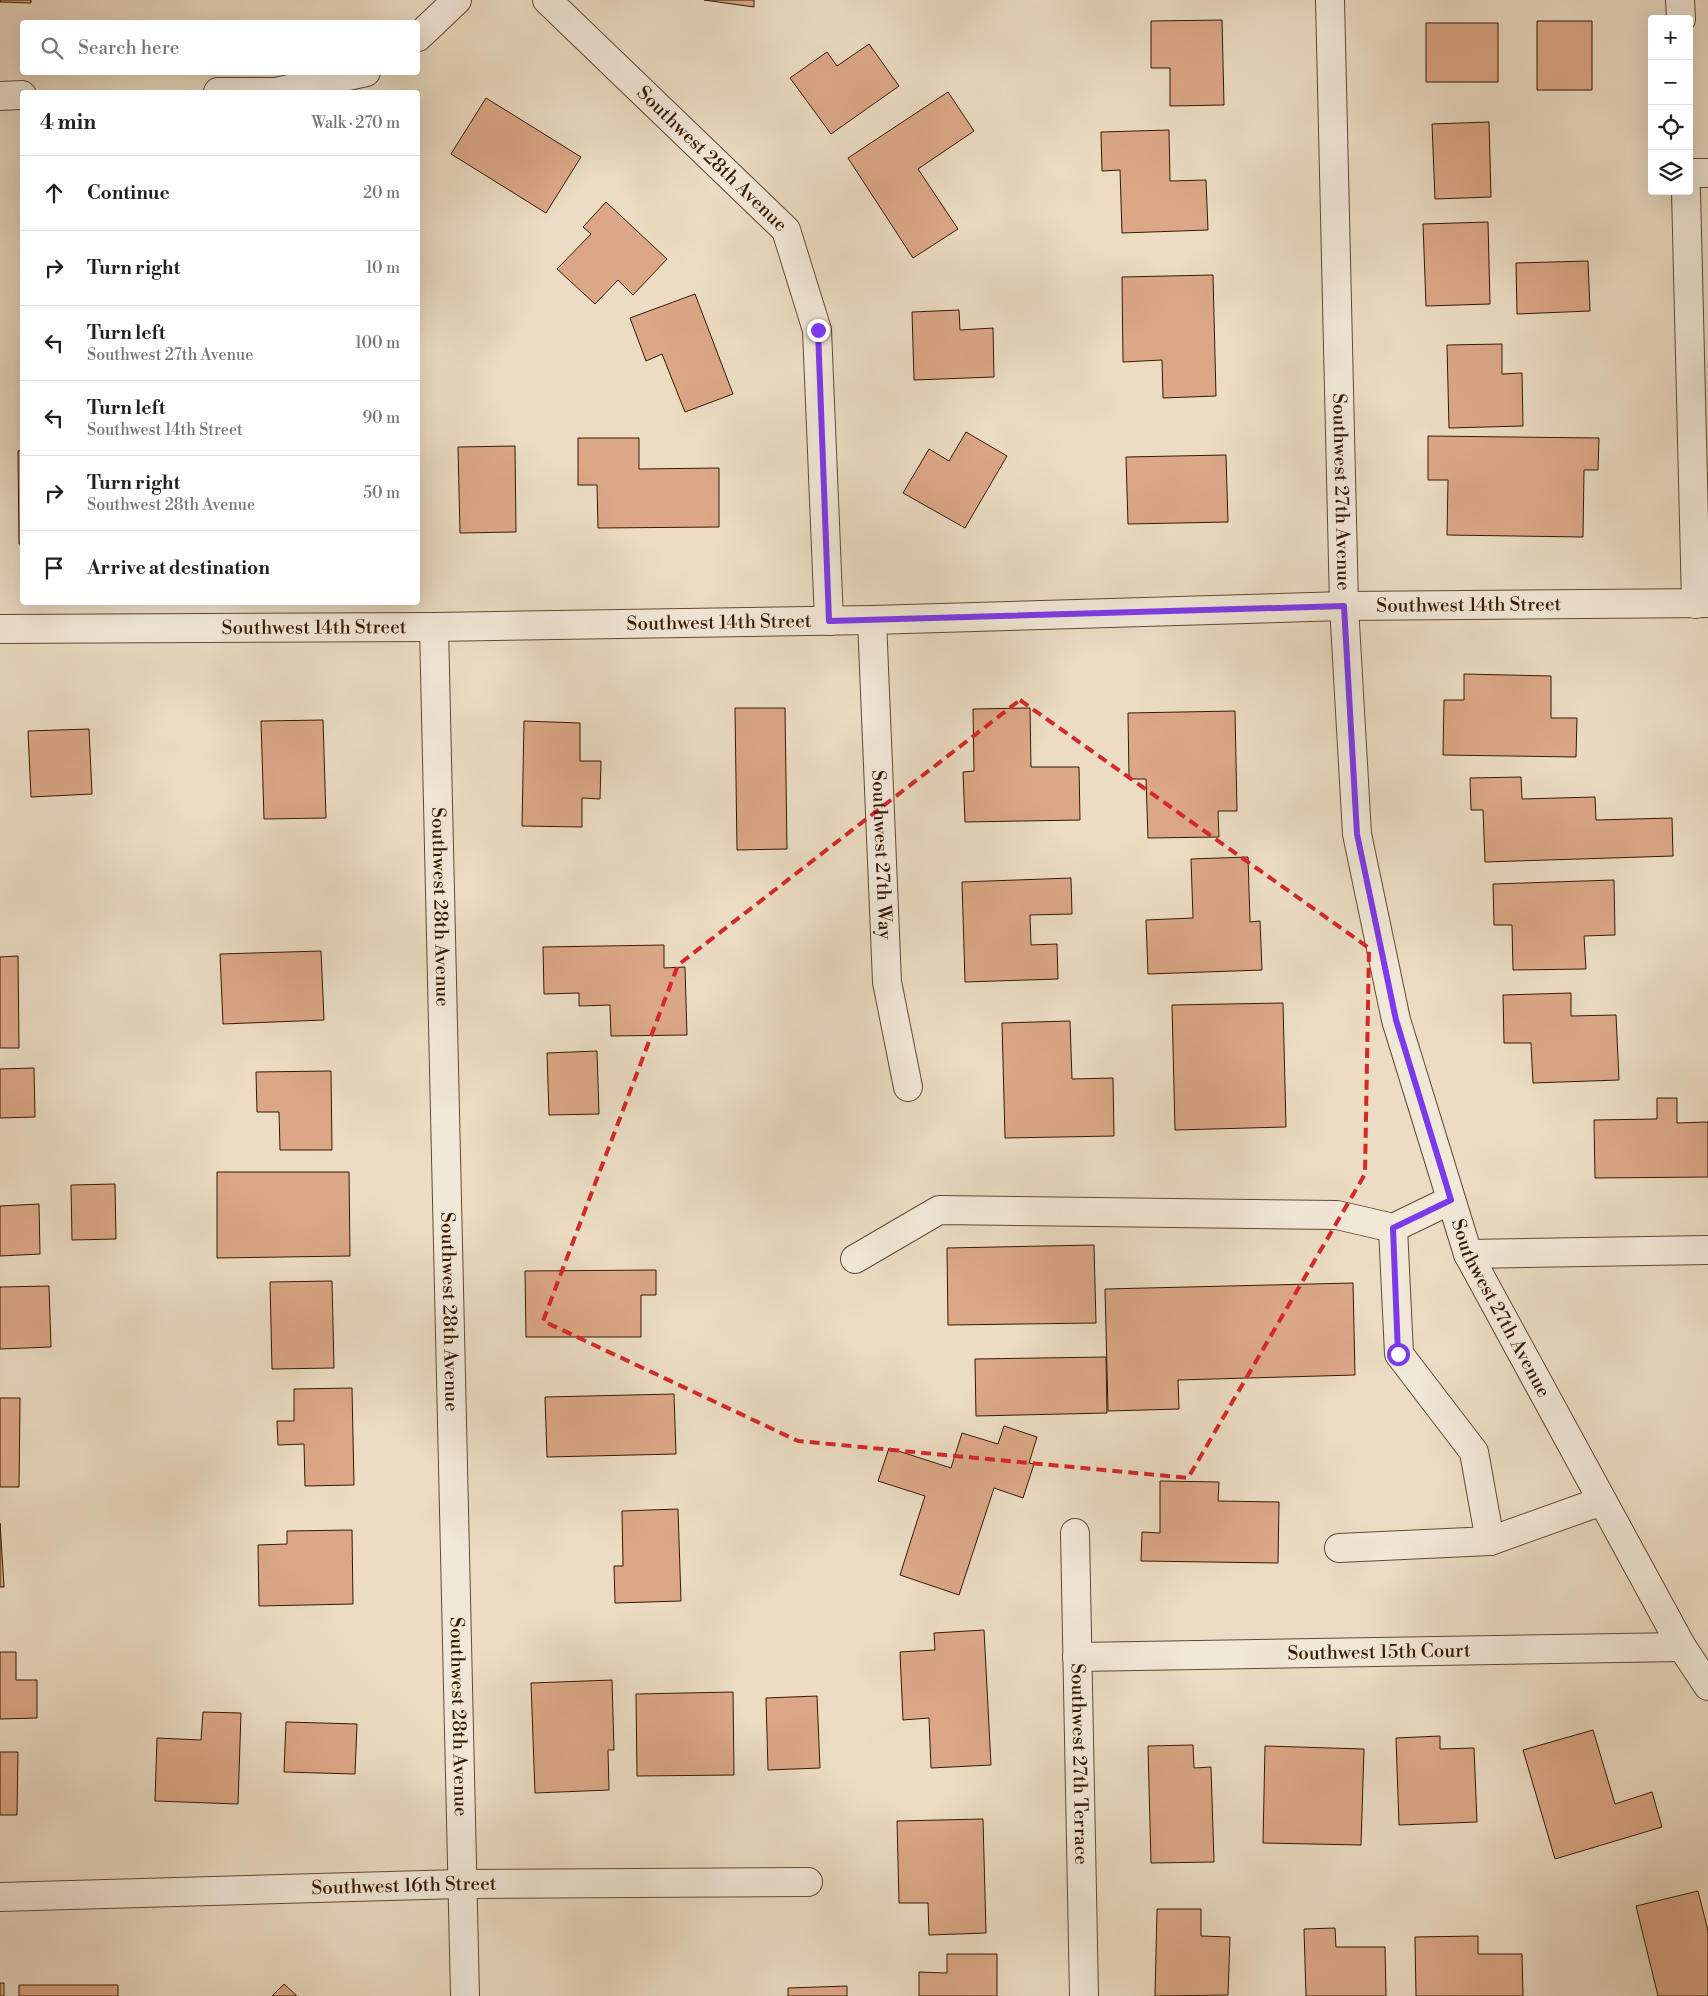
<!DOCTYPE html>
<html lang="en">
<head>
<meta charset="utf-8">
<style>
	:root { --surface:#fff; --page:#f2f2f2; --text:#202124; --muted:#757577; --line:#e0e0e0 }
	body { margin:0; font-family:"Libre Bodoni",serif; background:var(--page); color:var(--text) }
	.controls { position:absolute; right:15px; top:15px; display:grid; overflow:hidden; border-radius:5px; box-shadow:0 5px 20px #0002 }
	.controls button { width:45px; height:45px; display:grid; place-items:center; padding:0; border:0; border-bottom:1px solid var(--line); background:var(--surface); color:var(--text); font:25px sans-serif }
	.stop { position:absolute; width:15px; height:15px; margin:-11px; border:4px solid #7c3aed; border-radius:50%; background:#fff }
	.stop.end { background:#7c3aed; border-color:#fff; box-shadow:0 1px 5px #0008 }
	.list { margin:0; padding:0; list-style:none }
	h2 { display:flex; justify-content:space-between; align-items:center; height:65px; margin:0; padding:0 20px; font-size:21px }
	h2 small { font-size:16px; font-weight:400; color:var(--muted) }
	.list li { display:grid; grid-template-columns:32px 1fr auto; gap:15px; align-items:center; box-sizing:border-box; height:75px; padding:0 20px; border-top:1px solid var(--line) }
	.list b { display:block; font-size:19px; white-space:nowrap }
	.list p { margin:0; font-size:16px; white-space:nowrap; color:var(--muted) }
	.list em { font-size:16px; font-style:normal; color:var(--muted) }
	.icon { flex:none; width:28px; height:28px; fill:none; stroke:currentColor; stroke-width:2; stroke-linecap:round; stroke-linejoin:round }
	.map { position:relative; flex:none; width:1708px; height:1996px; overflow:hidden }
	.search { position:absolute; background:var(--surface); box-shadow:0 5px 20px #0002; left:20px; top:20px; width:400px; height:55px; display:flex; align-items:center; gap:12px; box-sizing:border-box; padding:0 18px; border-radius:5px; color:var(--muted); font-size:19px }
	.panel { position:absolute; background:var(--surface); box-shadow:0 5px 20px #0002; left:20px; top:90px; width:400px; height:515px; border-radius:5px }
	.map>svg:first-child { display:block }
	.building { fill:#dca787; stroke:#351a02 }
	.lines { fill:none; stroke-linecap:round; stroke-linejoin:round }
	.minor-casing { stroke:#624a32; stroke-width:30 }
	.minor { stroke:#f2e8d8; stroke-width:28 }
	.route { stroke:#7c3aed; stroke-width:6 }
	.marked { fill:none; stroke:#d62828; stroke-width:4; stroke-dasharray:10 6; stroke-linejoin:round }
	.labels { text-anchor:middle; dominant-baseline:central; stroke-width:4; stroke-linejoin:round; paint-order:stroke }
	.street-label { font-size:19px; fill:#351a02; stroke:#f2e8d8 }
</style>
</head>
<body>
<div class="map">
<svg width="1708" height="1996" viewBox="0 0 1708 1996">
	<rect width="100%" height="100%" fill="#ebdcc3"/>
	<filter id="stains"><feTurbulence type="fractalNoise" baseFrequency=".004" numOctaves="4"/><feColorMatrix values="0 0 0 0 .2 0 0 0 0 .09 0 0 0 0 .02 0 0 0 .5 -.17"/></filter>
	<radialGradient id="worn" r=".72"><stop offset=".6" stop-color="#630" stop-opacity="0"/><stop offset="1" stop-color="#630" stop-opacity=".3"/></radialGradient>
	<path class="building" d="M0,0H31V3L0,2Z
		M704,0H754V7Z
		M1222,20L1224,105L1170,106V68H1151V21Z
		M1537,21H1592V90H1537Z
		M1426,23H1498V82H1426Z
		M869,44L899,86L831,134L790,78L827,52L837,66Z
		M948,92L974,131L918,169L958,229L913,258L848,158Z
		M486,98L581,157L546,213L451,154Z
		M1489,122L1491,197L1435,199L1432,124Z
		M1169,130L1170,181L1206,180L1208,230L1122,233L1120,170L1102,171L1101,132Z
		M606,202L667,259L633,295L618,280L595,304L557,269L591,234L583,227Z
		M1488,222L1490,304L1426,306L1423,224Z
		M1588,261L1590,311L1517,314L1516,263Z
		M1213,275L1216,396L1163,398L1162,360L1123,362L1122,277Z
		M695,294L733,394L685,412L662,354L646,361L630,318Z
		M959,310L960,330L993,328L994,377L914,380L912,312Z
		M1502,344V374L1522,373L1523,426L1449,428L1447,345Z
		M966,432L1007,456L965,528L903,493L929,449L949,461Z
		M1428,436L1599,438L1598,470H1584L1583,537L1447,535L1448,480H1428Z
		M578,438H639V469L719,468V527L598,528L597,485H578Z
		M515,446L516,532L460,533L458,447Z
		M22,450V544H19L18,451Z
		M1226,455L1228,522L1128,524L1126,457Z
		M1464,674L1551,676V718H1577L1576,757L1443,755L1444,700H1464Z
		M735,708H785L787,849L737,850Z
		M1030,708L1031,767H1079L1080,820L965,822L963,772L974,771L973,709Z
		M1235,711L1237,811H1218L1219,837L1148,838L1146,779H1129L1128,713Z
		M323,720L326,818L264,819L261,721Z
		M524,721L580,723V761H601L600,799L582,798V827L522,826Z
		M89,729L92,794L31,797L28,731Z
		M1521,777L1522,799L1595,797L1596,820L1672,818L1673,856L1485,862L1483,810H1471L1470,778Z
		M1248,857L1250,922L1260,921L1262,970L1148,974L1146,920L1193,918L1191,859Z
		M1071,878L1072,914L1030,915L1031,945L1057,944L1058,979L965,982L962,882Z
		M1614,880L1615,935L1584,936L1586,969L1513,970L1512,925H1494L1493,884Z
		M664,945V968L685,967L687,1035L611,1036L610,1005L579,1006V993L544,994L543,947Z
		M321,951L324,1020L223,1024L220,954Z
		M18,956L19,1048H0V957Z
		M1571,993V1016L1616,1015L1619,1080L1533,1083L1531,1043H1504L1503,995Z
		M1283,1003L1286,1127L1175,1130L1172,1005Z
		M1070,1021L1072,1079L1113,1078L1114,1136L1005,1138L1002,1023Z
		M597,1051L599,1114L549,1115L547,1053Z
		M34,1068L35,1117L0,1118V1069Z
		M331,1071L332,1150H280L279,1112H257L256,1072Z
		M1657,1098H1677V1123L1708,1122V1177L1595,1178L1594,1120L1657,1119Z
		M217,1172H349L350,1256L217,1258Z
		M115,1184L116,1239L72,1240L71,1185Z
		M39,1204L40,1254L0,1256V1206Z
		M1094,1245L1096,1323L948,1325L947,1248Z
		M656,1270V1295H641V1337H526L525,1271Z
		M332,1281L334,1368L272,1369L270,1282Z
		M1353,1283L1355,1375L1178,1380L1179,1409L1108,1411L1105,1289Z
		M49,1286L51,1347L0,1349V1287Z
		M1106,1357L1107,1413L976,1416L975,1359Z
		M352,1388L354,1485L305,1486L304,1444L278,1445L277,1421H294V1389Z
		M674,1394L676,1454L547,1457L545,1397Z
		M0,1398H20L19,1487H0Z
		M1004,1426L1037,1437L1029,1463L1034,1464L1023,1498L994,1488L959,1595L900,1575L925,1496L878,1481L889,1448L951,1468L962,1433L998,1444Z
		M1160,1481L1219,1482L1218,1501L1279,1502L1278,1563L1141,1561L1142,1532L1160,1533Z
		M678,1509L681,1601L615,1603L614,1566H623L622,1511Z
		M0,1523L4,1587H0Z
		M352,1530L353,1604L259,1606L258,1545L287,1544V1531Z
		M984,1630L991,1765L931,1768L929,1718L903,1720L900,1652L935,1650L934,1633Z
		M0,1652H16V1680H37V1718L0,1719Z
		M612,1680L614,1750H608L609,1790L535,1793L531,1683Z
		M733,1692L734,1775L637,1776L636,1694Z
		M817,1696L820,1768L768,1770L766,1698Z
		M203,1712L241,1713L238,1804L155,1801L157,1738L201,1740Z
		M286,1722L357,1724L355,1774L284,1772Z
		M1593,1730L1615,1804L1652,1792L1662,1827L1555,1859L1523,1750Z
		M1440,1736V1749L1474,1748L1477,1822L1399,1825L1396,1738Z
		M1193,1745L1194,1768L1211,1767L1214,1862L1151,1863L1148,1746Z
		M1265,1746L1364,1749L1361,1845L1263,1843Z
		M0,1752H18L17,1815H0Z
		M983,1819L986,1933L929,1935L928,1903H899L897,1821Z
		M1698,1891L1708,1931V1996H1658L1636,1906Z
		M1157,1909H1201V1936L1230,1937L1228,1995L1155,1996Z
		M1335,1928L1336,1947H1385L1386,1996H1306L1304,1929Z
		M1478,1936V1954H1522L1523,1996H1416L1415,1937Z
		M947,1954H997V1996H919V1972L947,1973Z
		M0,1983H4V1996H0Z
		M284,1984L297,1996H272Z
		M19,1985H118V1996H19Z
		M847,1986V1996H788V1988Z"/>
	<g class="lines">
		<defs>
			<g id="minor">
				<path id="s1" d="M547,0L786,230L817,330L829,621"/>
				<path id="s2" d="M1330,0L1344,606L1357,834L1396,1020L1468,1254L1682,1647L1708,1686"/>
				<path d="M1680,0L1681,19"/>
				<path d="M418,37L457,0"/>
				<path d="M218,92H276L366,72"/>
				<path d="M0,96L22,95"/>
				<path d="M1689,173H1708"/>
				<path d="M1686,191L1696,604"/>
				<path id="s3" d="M872,620L887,982L908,1087"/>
				<path id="s4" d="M434,627L465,1996"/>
				<path id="s5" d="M0,629L434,627L872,620L1344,606L1708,603"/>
				<path d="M1468,1254L1708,1250"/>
				<path d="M855,1259L939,1210L1337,1215L1393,1228"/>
				<path id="s6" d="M1075,1533L1084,1996"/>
				<path d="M1490,1541L1602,1501"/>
				<path d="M1339,1548L1490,1541L1474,1452L1399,1354L1393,1228L1451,1200"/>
				<path id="s7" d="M1077,1657L1682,1647"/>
				<path id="s8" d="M0,1897L461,1884L808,1882"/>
			</g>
		</defs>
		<use href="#minor" class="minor-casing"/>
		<use href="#minor" class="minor"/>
	</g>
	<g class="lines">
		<path class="route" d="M818,330L829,621L1344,606L1357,834L1396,1020L1451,1200L1393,1228L1398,1354"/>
	</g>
	<path class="marked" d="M1020,700L1369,948L1365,1174L1188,1478L798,1441L543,1321L678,965Z"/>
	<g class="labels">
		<g class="street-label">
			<text stroke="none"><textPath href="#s1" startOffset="229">Southwest 28th Avenue</textPath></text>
			<text stroke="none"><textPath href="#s2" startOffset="492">Southwest 27th Avenue</textPath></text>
			<text stroke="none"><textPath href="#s5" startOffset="1469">Southwest 14th Street</textPath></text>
			<text stroke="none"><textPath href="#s5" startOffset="719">Southwest 14th Street</textPath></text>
			<text stroke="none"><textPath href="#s5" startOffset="314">Southwest 14th Street</textPath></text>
			<text stroke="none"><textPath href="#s3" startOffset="235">Southwest 27th Way</textPath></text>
			<text stroke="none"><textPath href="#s4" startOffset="280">Southwest 28th Avenue</textPath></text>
			<text stroke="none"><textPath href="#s2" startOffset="1332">Southwest 27th Avenue</textPath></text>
			<text stroke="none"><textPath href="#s4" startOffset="685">Southwest 28th Avenue</textPath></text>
			<text stroke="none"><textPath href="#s7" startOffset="302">Southwest 15th Court</textPath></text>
			<text stroke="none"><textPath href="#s4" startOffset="1090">Southwest 28th Avenue</textPath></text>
			<text stroke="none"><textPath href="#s6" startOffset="231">Southwest 27th Terrace</textPath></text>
			<text stroke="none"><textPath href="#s8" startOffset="404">Southwest 16th Street</textPath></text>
		</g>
	</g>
	<rect width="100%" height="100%" filter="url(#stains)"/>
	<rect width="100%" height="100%" fill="url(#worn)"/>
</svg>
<div class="controls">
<button>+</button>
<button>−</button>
<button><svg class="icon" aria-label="locate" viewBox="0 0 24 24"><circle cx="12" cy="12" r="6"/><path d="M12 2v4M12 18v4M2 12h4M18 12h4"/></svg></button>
<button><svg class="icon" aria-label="layers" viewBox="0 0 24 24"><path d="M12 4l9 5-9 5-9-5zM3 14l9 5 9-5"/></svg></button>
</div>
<div class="stop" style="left:1398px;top:1354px"></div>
<div class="stop end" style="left:818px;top:330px"></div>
<div class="search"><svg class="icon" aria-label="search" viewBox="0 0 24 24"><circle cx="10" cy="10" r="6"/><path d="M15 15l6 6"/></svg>Search here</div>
<section class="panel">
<h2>4 min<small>Walk · 270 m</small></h2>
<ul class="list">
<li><svg class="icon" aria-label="ahead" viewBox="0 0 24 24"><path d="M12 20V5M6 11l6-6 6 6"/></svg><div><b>Continue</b></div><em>20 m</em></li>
<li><svg class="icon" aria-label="right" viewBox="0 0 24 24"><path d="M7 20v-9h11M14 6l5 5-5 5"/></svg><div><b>Turn right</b></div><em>10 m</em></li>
<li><svg class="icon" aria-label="left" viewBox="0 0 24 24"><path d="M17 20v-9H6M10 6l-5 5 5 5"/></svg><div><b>Turn left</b><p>Southwest 27th Avenue</p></div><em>100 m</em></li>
<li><svg class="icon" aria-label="left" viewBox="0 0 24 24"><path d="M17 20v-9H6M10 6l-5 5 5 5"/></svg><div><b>Turn left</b><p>Southwest 14th Street</p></div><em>90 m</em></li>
<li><svg class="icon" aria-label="right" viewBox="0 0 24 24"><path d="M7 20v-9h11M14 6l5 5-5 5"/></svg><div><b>Turn right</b><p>Southwest 28th Avenue</p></div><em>50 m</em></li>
<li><svg class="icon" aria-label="arrive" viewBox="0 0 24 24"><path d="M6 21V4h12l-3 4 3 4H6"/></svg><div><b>Arrive at destination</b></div></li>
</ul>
</section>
</div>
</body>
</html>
